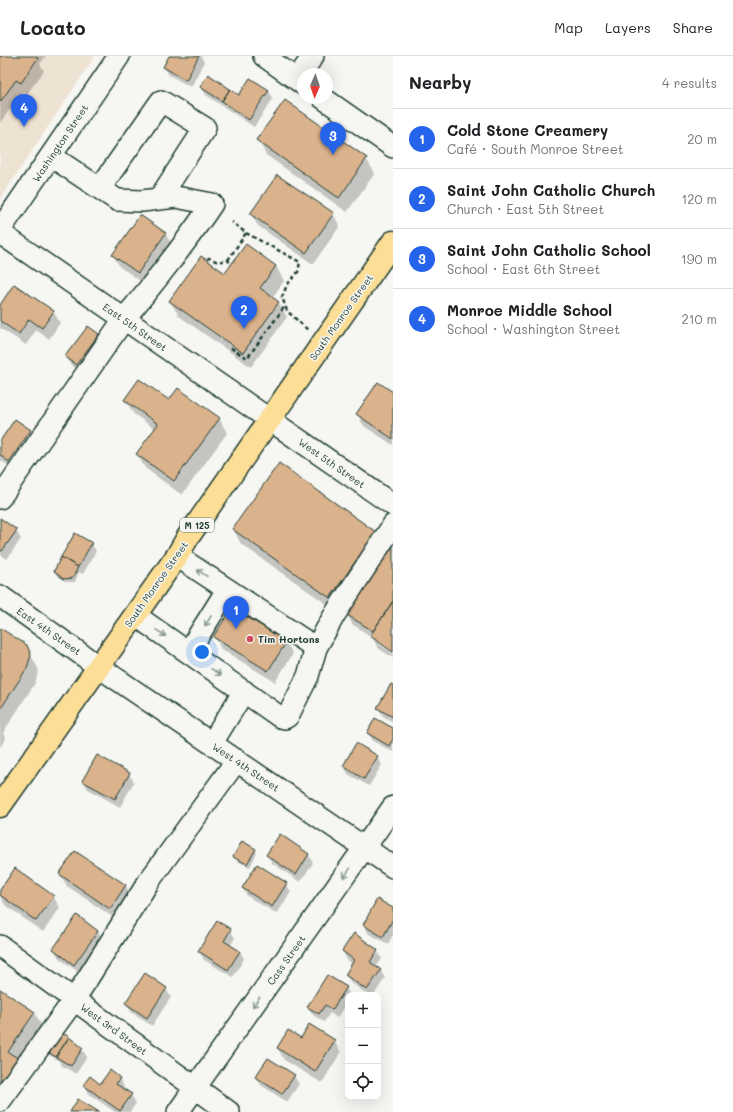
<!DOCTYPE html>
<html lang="en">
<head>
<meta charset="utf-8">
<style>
	:root { --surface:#fff; --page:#f6f6f6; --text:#202124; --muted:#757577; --line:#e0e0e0; --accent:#2563eb }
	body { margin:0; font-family:Mali,sans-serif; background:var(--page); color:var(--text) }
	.controls { position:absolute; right:12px; bottom:12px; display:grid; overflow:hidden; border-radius:8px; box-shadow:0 4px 16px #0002 }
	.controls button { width:36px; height:36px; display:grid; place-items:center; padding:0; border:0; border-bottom:1px solid var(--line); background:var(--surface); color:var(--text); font:20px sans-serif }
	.compass { position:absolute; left:297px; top:12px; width:36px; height:36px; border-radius:50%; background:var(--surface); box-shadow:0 4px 16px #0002; rotate:182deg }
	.you { position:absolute; left:202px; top:596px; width:14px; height:14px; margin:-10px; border:3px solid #fff; border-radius:50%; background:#1a73e8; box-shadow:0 0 0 6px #1a73e833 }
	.badge { display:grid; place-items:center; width:26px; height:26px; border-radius:50%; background:var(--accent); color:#fff; font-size:13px; font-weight:700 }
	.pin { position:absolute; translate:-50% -33px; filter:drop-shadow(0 1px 2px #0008) }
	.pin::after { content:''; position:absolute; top:21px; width:14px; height:12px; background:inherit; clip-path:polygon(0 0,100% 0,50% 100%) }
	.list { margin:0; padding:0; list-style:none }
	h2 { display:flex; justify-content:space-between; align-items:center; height:52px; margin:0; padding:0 16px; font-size:17px }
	h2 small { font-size:13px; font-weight:400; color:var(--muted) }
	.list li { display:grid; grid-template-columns:26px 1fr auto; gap:12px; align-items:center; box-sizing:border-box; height:60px; padding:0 16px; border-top:1px solid var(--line) }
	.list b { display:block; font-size:15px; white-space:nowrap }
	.list p { margin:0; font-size:13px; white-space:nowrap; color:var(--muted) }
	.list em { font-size:13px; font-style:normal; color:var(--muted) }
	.icon { flex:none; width:22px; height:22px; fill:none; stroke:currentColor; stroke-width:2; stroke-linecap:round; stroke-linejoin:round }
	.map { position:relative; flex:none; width:393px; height:1056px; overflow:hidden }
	header { display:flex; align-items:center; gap:24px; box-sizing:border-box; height:56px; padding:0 20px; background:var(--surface); border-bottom:1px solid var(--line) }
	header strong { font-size:19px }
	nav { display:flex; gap:22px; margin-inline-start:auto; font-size:14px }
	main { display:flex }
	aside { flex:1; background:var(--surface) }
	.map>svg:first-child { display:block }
	.built { fill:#eee2d3 }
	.shadow { fill:#0003 }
	.building { fill:#dab28b; stroke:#1f3d34 }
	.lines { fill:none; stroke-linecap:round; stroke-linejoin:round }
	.minor-casing { stroke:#1f3d34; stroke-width:24 }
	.major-casing { stroke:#1f3d34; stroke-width:25 }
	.path { stroke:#1f3d34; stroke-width:2.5; stroke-dasharray:4 3; stroke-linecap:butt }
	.minor { stroke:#f6f6f2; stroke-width:21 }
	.major { stroke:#fcde96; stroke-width:22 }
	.oneway { stroke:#8a9a93 }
	.poi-dot { fill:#d1495b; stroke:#f6f6f2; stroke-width:1.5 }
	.labels { text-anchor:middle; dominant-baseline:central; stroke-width:3; stroke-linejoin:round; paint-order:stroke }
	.shield { fill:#f6f6f2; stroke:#60746d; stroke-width:1 }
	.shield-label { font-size:9px; font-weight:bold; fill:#1f3d34 }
	.street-label { font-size:10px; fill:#1f3d34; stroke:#f6f6f2 }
	.poi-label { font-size:10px; font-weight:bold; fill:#1f3d34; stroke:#f6f6f2; text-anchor:start }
</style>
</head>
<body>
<header>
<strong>Locato</strong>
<nav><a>Map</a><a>Layers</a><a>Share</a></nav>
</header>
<main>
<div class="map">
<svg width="393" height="1056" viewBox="0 0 393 1056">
	<rect width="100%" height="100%" fill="#f6f6f2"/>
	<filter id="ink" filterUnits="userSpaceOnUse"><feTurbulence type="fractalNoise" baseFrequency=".025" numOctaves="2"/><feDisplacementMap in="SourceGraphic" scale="8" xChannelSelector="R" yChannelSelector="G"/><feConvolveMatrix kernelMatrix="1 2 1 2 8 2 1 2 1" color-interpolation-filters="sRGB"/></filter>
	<g filter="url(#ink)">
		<path class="built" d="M0,0H95L0,143Z"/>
		<path class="shadow" d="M0,0H46L40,8L44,15L27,38L23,35L0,67Z
			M170,0H201L204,6L191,31L169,19L164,11Z
			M251,23L269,35L273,43L254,71L206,39L201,31L239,40Z
			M258,84L366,103L375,117L347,156L266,99Z
			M251,158H333L340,170L313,208L258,170Z
			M165,177L172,189L145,228L120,211L113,199Z
			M276,210L284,225L272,242L278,246L287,261L251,311L179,260L170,245L225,218Z
			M0,251L53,255L60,267L49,283L36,274L26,289L0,272Z
			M98,279L103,287L81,316L71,309L66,301Z
			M393,337V389L364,370L357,358Z
			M125,344L169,345L219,362L227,377L182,439L145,412L137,398L155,373L134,358Z
			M31,375L35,383L14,413L0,404V387Z
			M0,463L16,475L21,483L7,503L0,498Z
			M233,473L375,477L338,556L241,488Z
			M393,486V595L379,585V588L393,597V602L378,592L372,581L352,568L346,557Z
			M91,487L96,495L83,518L79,516L75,526H66L57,519L55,515Z
			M0,573L26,590L39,614L35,627L3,677L6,683L0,691Z
			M215,581L286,586L293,598L275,626L221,593Z
			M393,630V666L383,660L378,652Z
			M393,673V696L373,685L368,677Z
			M356,689L377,701L382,709L369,730L348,718L344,710Z
			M129,718L134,726L120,751L88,733L83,725Z
			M281,780L309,799L313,807L300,826L272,807L268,799Z
			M255,793L257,797L250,811L237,805L235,801Z
			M60,818L125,829L132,841L117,864L67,830Z
			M286,828L291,836L277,858L247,840L243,832Z
			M0,835L53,840L60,852L43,876L5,849L0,840Z
			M393,853V879L388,888L369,878L364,869Z
			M217,866L230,874L235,882L230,890L240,895L244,903L233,921L204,904L199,895Z
			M98,875L102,883L78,916L59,902L54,893Z
			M377,894L382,903L376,911L380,914L385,922L374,939H369L351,927L346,919L353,908L347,904L343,896Z
			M146,919L166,933L171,941L152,970L131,956L126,947Z
			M346,932L350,939H348V944L337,962L330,957L324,966L313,959L308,951Z
			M0,934L35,957L43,972L30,1020L6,1056H0Z
			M301,984L334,985L341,996L322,1027L284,1004L278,992Z
			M82,993L87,1001L76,1018L61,1009L59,1005L48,998L46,994Z
			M110,1016L120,1023L124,1031L123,1033L131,1039L136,1047L130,1056H115L89,1038L84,1029H100Z
			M294,1020L299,1028L287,1046L261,1029L257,1021Z"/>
		<path class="building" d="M0,0H35L38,2L21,27L16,24L0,46Z
			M169,0H199L186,24L163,11Z
			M208,18L230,33L222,45L200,31Z
			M250,22L269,34L249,64L222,45L230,33L239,39Z
			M285,44L367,102L339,142L256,84Z
			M277,119L334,157L306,197L250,158Z
			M140,159L166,177L138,217L112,199Z
			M246,188L276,210L260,232L279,246L243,297L169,245L201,200L225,217Z
			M14,228L54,255L42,272L29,263L19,278L0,265V249Z
			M88,270L99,278L76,309L65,300Z
			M139,323L169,344L178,332L220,362L174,425L136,398L158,368L124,344Z
			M378,326L393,336V383L356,358Z
			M15,363L31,374L9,406L0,399V385Z
			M279,407L376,476L330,542L232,473Z
			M0,462L17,474L2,495L0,494Z
			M75,477L92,487L78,511L61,501Z
			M393,485V545L373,575L344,557Z
			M61,501L78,511L73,522L63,523L54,515Z
			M393,545V596L370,580Z
			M232,552L287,585L268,615L213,581Z
			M0,572L27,589L31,599L27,612L0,654Z
			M391,628L393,629V661L377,652Z
			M375,662L393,672V683L389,690L367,677Z
			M356,687L378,700L364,723L343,710Z
			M97,699L130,717L115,743L82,725Z
			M280,778L309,798L296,819L266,799Z
			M242,785L256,793L247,808L233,801Z
			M75,795L126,829L110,853L59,818Z
			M257,808L287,827L272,851L242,832Z
			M15,812L54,840L36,865L0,839V834Z
			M377,843L393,852V863L383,881L363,869Z
			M77,859L98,875L74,909L53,893Z
			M217,865L231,873L224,885L240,895L228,914L198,895Z
			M354,877L378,894L370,906L381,914L367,934L345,919L354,904L342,895Z
			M145,917L167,932L147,962L125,947Z
			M327,919L347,931L332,954L325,949L319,958L307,951Z
			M0,933L35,956L8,996L23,1005L0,1039Z
			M309,968L335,984L315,1016L277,992L288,974L301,982Z
			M58,974L69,981L56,1001L44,994Z
			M69,981L83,992L71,1010L56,1001Z
			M268,1002L295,1019L282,1038L255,1021Z
			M110,1014L120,1022L116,1028L132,1038L120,1055L83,1029L90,1020L100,1028Z
			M78,1043L99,1056H70Z"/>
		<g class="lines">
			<defs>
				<path id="minor" d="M264,0L303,28
					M297,23L313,0
					M323,42L393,91
					M100,132L161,45L205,72L159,143
					M0,174L119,0
					M0,177L393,449
					M0,442L124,263C155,226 185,188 212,148L176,141L142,145L117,144L51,100
					M177,500L316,592
					M0,540L99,611L393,811
					M135,559L280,661L285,662L288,660L308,620L316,592L335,558L393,469
					M188,596L227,534
					M212,687L244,635
					M0,890L229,1056
					M0,1045L74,944L149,825L237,704
					M178,1056L393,751"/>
				<path id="major" d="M0,750L177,500L188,481L393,186"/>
			</defs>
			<use href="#minor" class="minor-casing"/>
			<use href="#major" class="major-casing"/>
			<path class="path" d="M246,177L300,206L298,216L287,229L282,241L287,255L308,274
				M207,203L209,202L218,206L228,204L230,207
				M228,204L246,177L232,166
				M231,292L247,302L251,297L285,250"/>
			<use href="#minor" class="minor"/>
			<use href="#major" class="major"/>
		</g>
		<defs><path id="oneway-shaft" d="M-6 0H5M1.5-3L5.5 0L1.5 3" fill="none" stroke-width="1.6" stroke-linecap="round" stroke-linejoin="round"/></defs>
		<g class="oneway">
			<use href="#oneway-shaft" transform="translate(202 517) rotate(-146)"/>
			<use href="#oneway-shaft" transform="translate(208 565) rotate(122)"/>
			<use href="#oneway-shaft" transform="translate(161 577) rotate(35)"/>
			<use href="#oneway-shaft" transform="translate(216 616) rotate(35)"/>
			<use href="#oneway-shaft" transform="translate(347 817) rotate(125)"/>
			<use href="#oneway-shaft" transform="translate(256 946) rotate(125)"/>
		</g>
	</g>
	<circle class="poi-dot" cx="250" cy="583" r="4"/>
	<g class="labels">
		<rect class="shield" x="180" y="462" width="34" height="14" rx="3"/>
		<g class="shield-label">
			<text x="197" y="469">M 125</text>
		</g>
		<g class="street-label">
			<text transform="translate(60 87) rotate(-56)">Washington Street</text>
			<text transform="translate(341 261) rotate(-55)">South Monroe Street</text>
			<text transform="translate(135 271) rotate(35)">East 5th Street</text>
			<text transform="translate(332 407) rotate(35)">West 5th Street</text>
			<text transform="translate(156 528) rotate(-55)">South Monroe Street</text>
			<text transform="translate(49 575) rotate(35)">East 4th Street</text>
			<text transform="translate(246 711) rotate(34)">West 4th Street</text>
			<text transform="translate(286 904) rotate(-55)">Cass Street</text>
			<text transform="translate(114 973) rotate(36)">West 3rd Street</text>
		</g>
		<g class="poi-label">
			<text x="258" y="583">Tim Hortons</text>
		</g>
	</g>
</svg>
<div class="controls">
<button>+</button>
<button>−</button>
<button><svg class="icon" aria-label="locate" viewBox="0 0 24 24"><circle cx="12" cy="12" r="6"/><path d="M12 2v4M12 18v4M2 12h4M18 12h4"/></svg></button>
</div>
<svg class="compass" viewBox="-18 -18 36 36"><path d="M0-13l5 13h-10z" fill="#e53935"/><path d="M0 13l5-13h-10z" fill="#757577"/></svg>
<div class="you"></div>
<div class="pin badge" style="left:236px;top:573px">1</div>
<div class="pin badge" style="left:244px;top:273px">2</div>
<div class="pin badge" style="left:333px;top:99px">3</div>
<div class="pin badge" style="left:24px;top:71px">4</div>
</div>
<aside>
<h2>Nearby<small>4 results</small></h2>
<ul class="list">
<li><span class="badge">1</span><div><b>Cold Stone Creamery</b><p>Café · South Monroe Street</p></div><em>20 m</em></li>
<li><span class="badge">2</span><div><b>Saint John Catholic Church</b><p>Church · East 5th Street</p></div><em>120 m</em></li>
<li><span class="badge">3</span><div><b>Saint John Catholic School</b><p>School · East 6th Street</p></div><em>190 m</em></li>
<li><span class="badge">4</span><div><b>Monroe Middle School</b><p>School · Washington Street</p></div><em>210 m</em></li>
</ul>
</aside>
</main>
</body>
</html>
